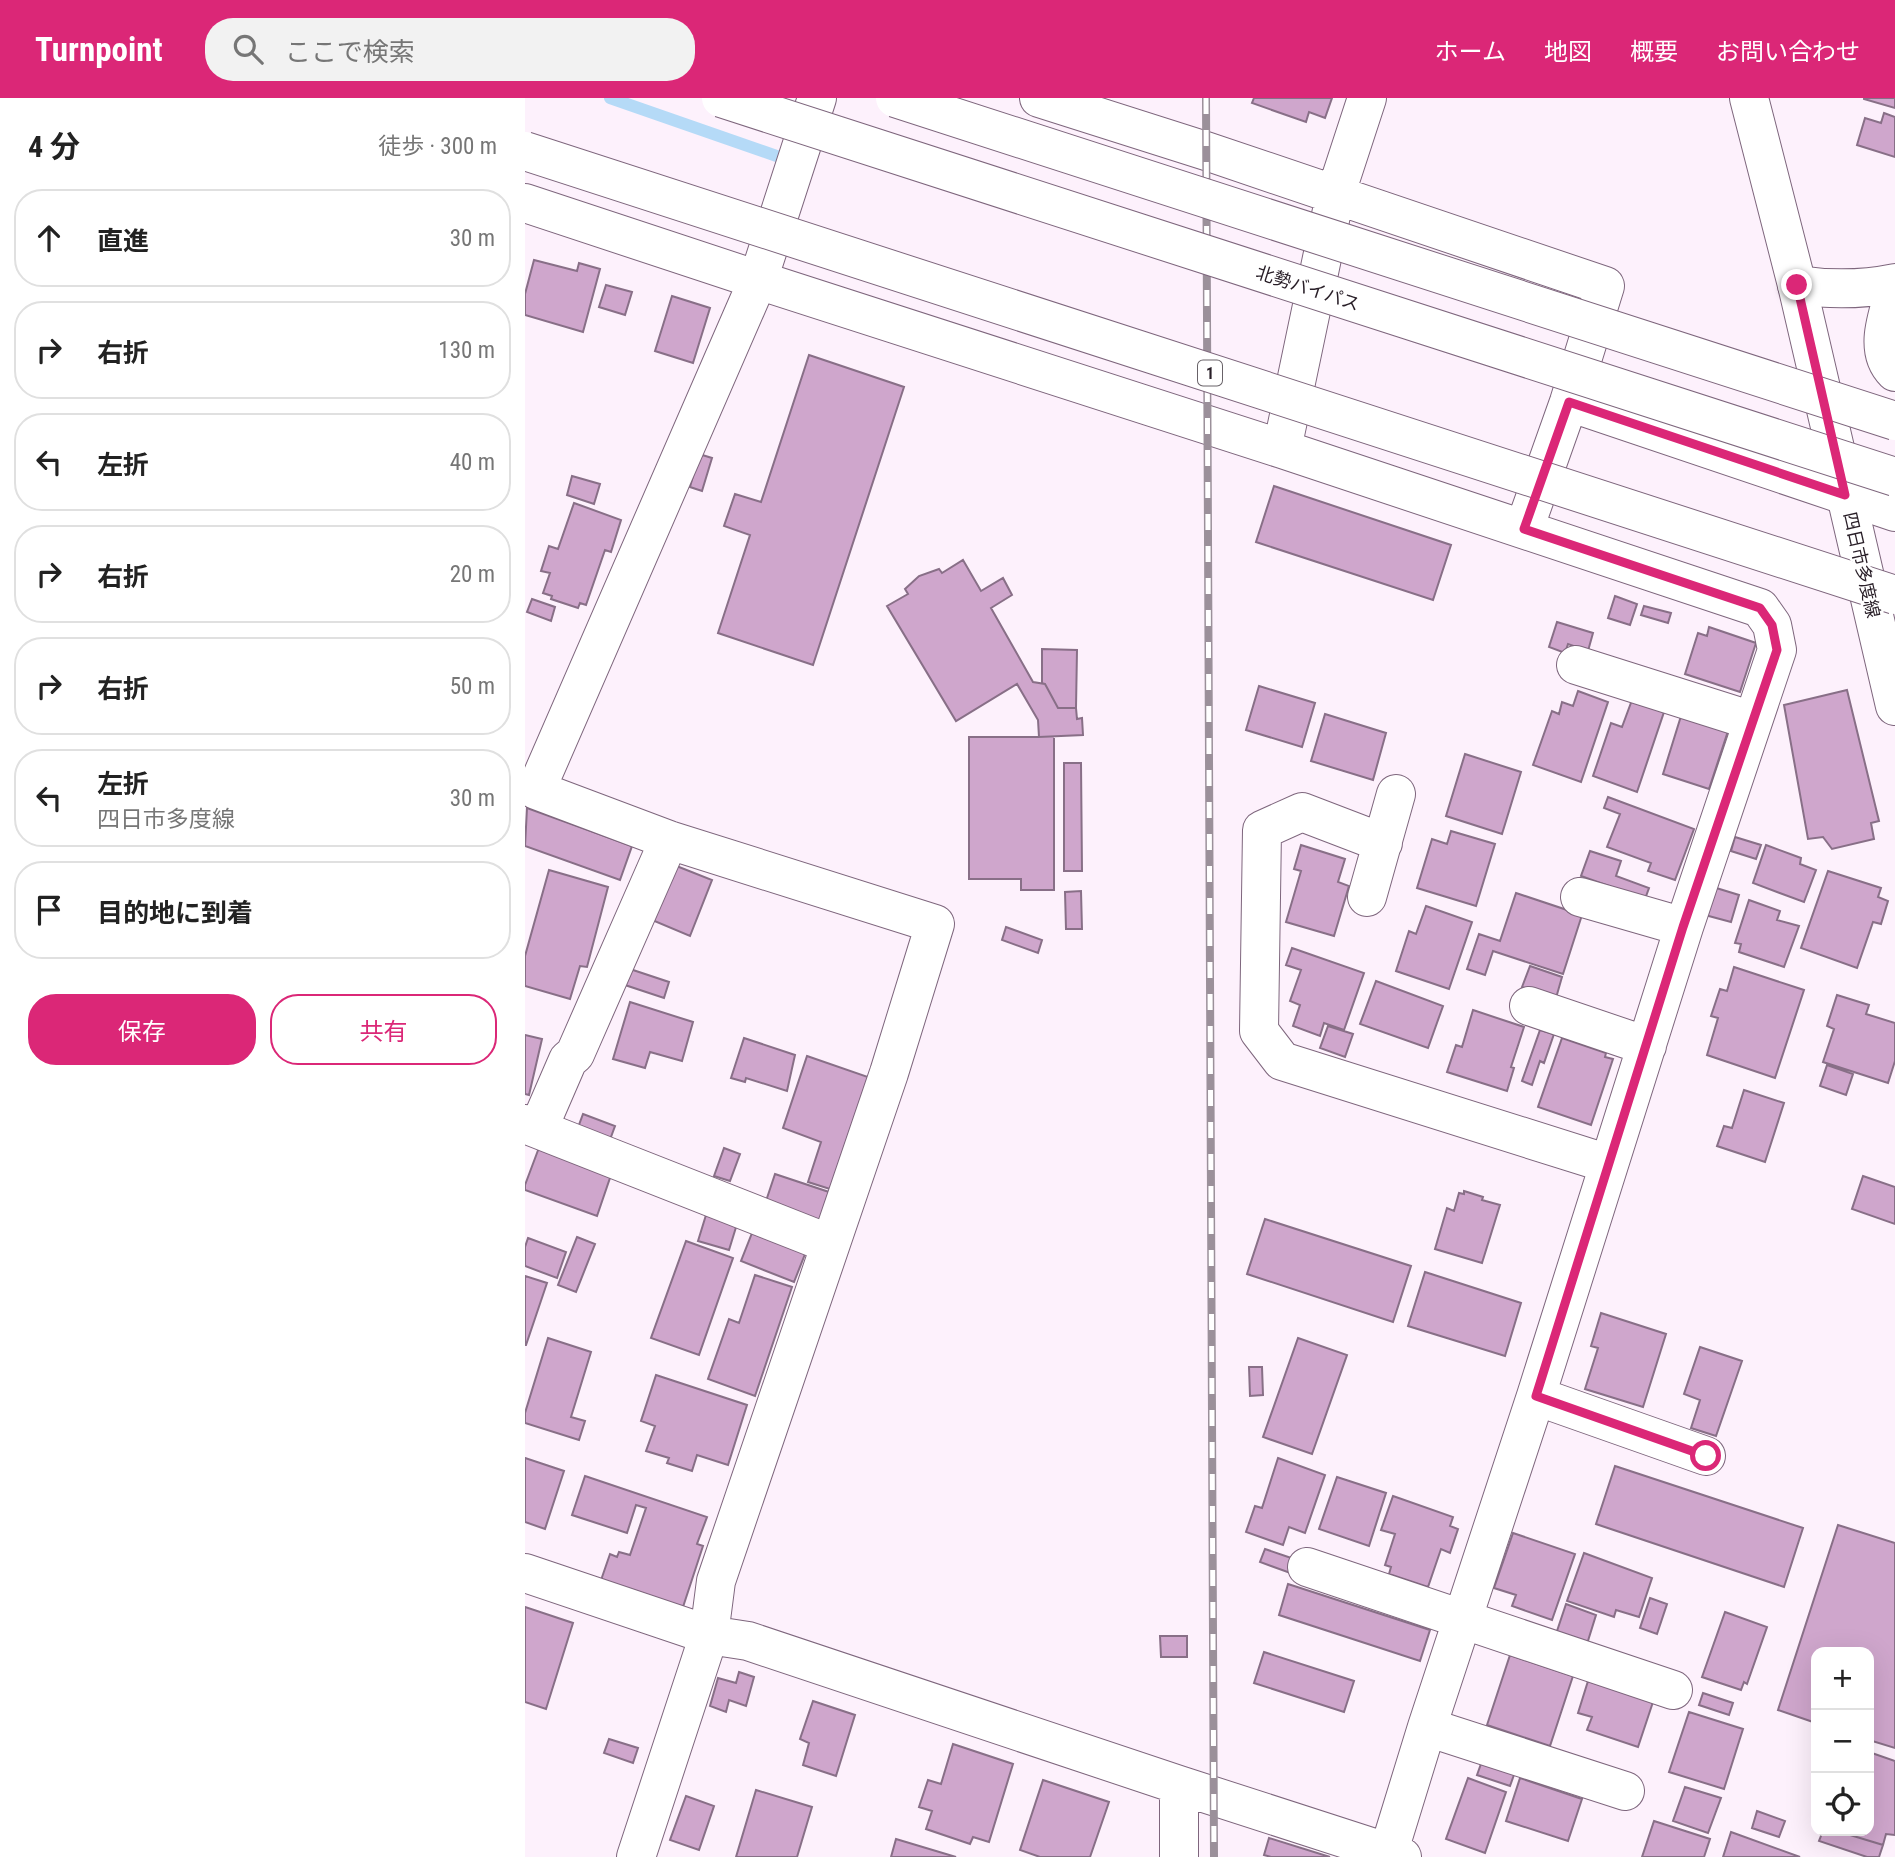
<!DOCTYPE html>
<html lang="ja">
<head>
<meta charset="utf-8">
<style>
	:root { --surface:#fff; --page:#f2f2f2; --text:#222; --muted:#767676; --line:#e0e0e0; --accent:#db2777 }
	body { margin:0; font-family:"Roboto Condensed","Noto Sans JP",sans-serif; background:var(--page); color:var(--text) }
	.controls { position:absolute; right:21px; bottom:21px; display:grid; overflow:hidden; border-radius:14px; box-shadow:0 7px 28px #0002 }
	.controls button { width:63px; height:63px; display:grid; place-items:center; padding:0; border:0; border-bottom:2px solid var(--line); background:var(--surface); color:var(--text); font:35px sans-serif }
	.stop { position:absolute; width:21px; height:21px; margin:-16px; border:5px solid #db2777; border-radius:50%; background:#fff }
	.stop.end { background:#db2777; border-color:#fff; box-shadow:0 2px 7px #0008 }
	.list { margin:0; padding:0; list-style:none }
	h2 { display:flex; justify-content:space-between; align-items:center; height:91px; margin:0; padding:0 28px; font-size:30px }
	h2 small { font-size:23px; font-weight:400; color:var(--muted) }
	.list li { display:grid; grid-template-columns:46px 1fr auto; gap:21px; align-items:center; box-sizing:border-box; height:98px; margin:0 14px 14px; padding:0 14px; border:2px solid var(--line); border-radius:28px }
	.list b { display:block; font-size:26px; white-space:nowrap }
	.list p { margin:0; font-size:23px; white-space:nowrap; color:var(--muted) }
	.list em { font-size:23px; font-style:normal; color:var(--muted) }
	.actions { display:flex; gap:14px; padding:21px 28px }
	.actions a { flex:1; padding:16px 0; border:2px solid var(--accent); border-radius:28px; text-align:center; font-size:24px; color:var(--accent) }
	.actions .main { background:var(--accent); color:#fff }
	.icon { flex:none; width:38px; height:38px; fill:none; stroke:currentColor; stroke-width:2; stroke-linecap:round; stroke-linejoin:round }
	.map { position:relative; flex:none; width:1370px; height:1759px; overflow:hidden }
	header { display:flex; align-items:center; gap:42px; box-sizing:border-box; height:98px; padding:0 35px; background:var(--accent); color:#fff }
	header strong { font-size:33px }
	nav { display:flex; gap:38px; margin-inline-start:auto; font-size:24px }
	.search { width:490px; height:63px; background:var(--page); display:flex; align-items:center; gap:18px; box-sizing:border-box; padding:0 24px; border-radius:28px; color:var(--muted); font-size:26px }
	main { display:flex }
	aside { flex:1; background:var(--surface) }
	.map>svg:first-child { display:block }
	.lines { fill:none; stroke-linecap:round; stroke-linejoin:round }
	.stream { stroke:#b5daf7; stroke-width:12 }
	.building { fill:#cfa6cc; stroke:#886f87; stroke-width:2 }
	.minor-casing { stroke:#7e667d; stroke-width:40 }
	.major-casing { stroke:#7e667d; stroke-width:40 }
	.highway-casing { stroke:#7e667d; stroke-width:40 }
	.minor { stroke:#fff; stroke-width:38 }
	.major { stroke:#fff; stroke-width:38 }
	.highway { stroke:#fff; stroke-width:38 }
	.rail-casing { stroke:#9b909a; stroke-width:8 }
	.rail { stroke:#fff; stroke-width:5; stroke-dasharray:16; stroke-linecap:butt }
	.highway-bridge-casing { stroke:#7e667d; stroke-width:40; stroke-linecap:butt }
	.highway-bridge { stroke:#fff; stroke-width:38 }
	.route { stroke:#db2777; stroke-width:9 }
	.labels { text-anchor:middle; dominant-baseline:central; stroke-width:5; stroke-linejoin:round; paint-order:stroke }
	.shield { fill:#fff; stroke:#686268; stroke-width:2 }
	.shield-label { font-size:16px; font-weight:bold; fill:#281e27 }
	.street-label { font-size:18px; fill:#281e27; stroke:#fff }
</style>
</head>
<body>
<header>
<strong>Turnpoint</strong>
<div class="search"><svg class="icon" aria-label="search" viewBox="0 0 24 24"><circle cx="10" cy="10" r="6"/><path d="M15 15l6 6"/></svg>ここで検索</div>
<nav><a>ホーム</a><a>地図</a><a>概要</a><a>お問い合わせ</a></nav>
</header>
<main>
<aside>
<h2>4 分<small>徒歩 · 300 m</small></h2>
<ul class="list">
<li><svg class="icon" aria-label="ahead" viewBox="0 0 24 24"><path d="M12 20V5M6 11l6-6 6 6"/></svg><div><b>直進</b></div><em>30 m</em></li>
<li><svg class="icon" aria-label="right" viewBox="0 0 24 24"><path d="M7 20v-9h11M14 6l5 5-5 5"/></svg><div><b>右折</b></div><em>130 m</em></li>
<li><svg class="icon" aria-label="left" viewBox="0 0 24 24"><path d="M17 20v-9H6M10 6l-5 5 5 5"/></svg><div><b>左折</b></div><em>40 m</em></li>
<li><svg class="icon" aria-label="right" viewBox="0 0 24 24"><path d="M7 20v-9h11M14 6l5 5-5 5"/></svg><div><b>右折</b></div><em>20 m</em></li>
<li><svg class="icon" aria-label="right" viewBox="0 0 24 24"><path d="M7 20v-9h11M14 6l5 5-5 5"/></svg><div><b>右折</b></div><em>50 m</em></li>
<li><svg class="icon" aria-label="left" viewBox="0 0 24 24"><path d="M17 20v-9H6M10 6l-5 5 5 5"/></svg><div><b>左折</b><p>四日市多度線</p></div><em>30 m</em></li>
<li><svg class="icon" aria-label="arrive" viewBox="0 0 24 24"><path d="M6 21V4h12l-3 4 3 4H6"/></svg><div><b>目的地に到着</b></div></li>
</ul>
<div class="actions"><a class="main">保存</a><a>共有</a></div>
</aside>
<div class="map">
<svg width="1370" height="1759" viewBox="0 0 1370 1759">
	<rect width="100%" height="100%" fill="#fdf1fc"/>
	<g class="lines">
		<path class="stream" d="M85,0L263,62L265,57"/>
	</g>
	<path class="building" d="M729,0H807L800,20L784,14L781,24L727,5Z
		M1339,0H1370V10L1339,1Z
		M1359,15L1370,19V59L1332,47L1340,20L1356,25Z
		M9,162L52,173L54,165L75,171L58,234L0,217V196Z
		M81,187L107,194L100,217L74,209Z
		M147,198L185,210L168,265L130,253Z
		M284,257L379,289L288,567L193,535L225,437L199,428L210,396L236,404Z
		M174,356L187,360L177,393L165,389Z
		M47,378L75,386L69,406L42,397Z
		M749,388L926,447L908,502L731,444Z
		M49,405L96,422L86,454L80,452L61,507L55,505L53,510L26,501L27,498L18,495L25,475L16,473L24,448L33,451Z
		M438,462L456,493L478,480L487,497L466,510L508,584L520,586L533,610H551L552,621L557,620L558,637L514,639L513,622L492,586L431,623L362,508L383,496L380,491L394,478L414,471L417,475Z
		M1090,498L1112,506L1105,527L1083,520Z
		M7,501L30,509L26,523L2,514Z
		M1119,508L1146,515L1143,525L1116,517Z
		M1032,524L1068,535L1063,553L1043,546L1040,555L1024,549Z
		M1184,529L1231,545L1215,594L1160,576L1173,535L1182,538Z
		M517,551L552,552L551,610H533L520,586L517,585Z
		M734,588L790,605L777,649L721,632Z
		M1322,592L1354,723L1346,725L1349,741L1307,751L1298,739L1283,741L1259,607Z
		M1053,593L1083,604L1056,684L1008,667L1027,613L1034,616L1037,604L1048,608Z
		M1107,602L1139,614L1112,694L1068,678L1086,625L1097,629Z
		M800,616L861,635L848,682L786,663Z
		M1156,618L1203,633L1184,691L1138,676Z
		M444,639H529V792H496V781H444Z
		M940,656L996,674L977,736L921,718Z
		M539,665H556L557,773H539Z
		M1083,699L1169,731L1150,782L1123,773L1126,765L1082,749L1095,716L1079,710Z
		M2,710L107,748L95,782L0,748Z
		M926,733L970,746L951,808L892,790L907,741L922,746Z
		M1210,739L1236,747L1231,761L1206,753Z
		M776,747L820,761L813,784L824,788L809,838L761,824L776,773L769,771Z
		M1241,747L1276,760L1275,766L1291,772L1279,804L1228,785Z
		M1065,753L1096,763L1091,778L1124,790L1120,801L1056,778Z
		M149,767L187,782L165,838L127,822Z
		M24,772L83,789L62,869L55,868L45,901L0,888V858Z
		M1303,773L1356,790L1353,799L1363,803L1356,826L1348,824L1332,870L1276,850Z
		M1188,789L1214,797L1206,824L1180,817Z
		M556,793L557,831H541L540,794Z
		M991,795L1057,817L1038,876L968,853L960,877L942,871L954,836L975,843Z
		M1224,802L1255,813L1252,822L1274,828L1259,869L1214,854L1216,846L1210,845Z
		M901,808L947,824L924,891L871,873L884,833L891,836Z
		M481,829L517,842L513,855L477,842Z
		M767,850L839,875L819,932L799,925L795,938L768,928L775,907L765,903L776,872L761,867Z
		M1005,868L1037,879L1031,900L997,889Z
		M1209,869L1279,892L1250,980L1182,957L1193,920L1186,918L1195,891L1202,893Z
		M105,871L144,884L139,900L100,887Z
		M851,883L918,908L903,950L835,926Z
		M1312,897L1344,907L1341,916L1370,925V963L1363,985L1298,964L1309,931L1302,928Z
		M105,904L168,924L157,963L125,954L120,970L88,961Z
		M948,912L999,929L986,969L989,970L982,993L922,974L931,947L937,949Z
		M803,928L828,936L820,959L795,950Z
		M1015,932L1029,936L1019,965L1015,963L1007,987L997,983Z
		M0,937L17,941L4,997L0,996Z
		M219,940L270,957L262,993L221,980L220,984L206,980Z
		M1037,940L1081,955L1080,959L1088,961L1066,1027L1013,1009Z
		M282,958L343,979L305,1091L283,1084L296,1044L258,1030Z
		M1302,967L1328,976L1321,997L1295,988Z
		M1219,992L1259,1005L1240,1064L1192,1048L1199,1028L1207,1030Z
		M58,1016L90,1028L83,1047L51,1035Z
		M15,1047L87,1074L72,1118L0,1092V1087Z
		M199,1050L215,1056L205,1083L189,1078Z
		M250,1076L304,1094L294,1124L240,1106Z
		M1338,1078L1370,1089V1126L1327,1111Z
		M939,1093L958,1099L957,1102L975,1107L957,1165L910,1151L922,1110L929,1113L934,1095L939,1096Z
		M181,1117L212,1126L204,1152L173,1143Z
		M740,1121L886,1168L868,1224L722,1176Z
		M229,1130L282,1151L269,1184L216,1163Z
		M52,1139L70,1146L51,1194L33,1187Z
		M3,1140L41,1154L32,1180L0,1168V1149Z
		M161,1143L208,1160L174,1257L126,1240Z
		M900,1174L996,1205L980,1258L883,1228Z
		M230,1177L267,1189L230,1298L183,1281L204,1221L214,1225Z
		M0,1178L22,1185L1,1247H0Z
		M1076,1215L1141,1236L1118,1309L1060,1291L1073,1250L1066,1248Z
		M23,1240L66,1254L46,1319L60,1323L54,1342L0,1325V1315Z
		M773,1240L822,1257L787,1356L738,1339Z
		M1175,1249L1217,1263L1191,1338L1166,1330L1175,1302L1159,1296Z
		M724,1269H737L738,1297L725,1298Z
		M131,1277L222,1307L203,1367L172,1357L167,1373L142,1365L144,1360L121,1353L130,1328L116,1323Z
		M0,1360L39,1373L20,1431L0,1424Z
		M753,1360L800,1377L780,1435L764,1429L758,1447L721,1434L730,1408L737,1410Z
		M1090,1368L1278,1430L1259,1489L1071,1426Z
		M60,1378L182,1419L172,1446L178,1448L157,1512L75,1485L85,1456L92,1459L94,1454L105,1457L121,1410L111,1407L102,1435L47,1417Z
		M812,1379L861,1395L844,1448L794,1431Z
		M868,1398L928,1419L925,1428L933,1431L925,1455L916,1451L903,1489L864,1476L866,1469L860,1467L870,1436L856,1432Z
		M1313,1427L1370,1445V1650L1344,1642V1554H1291V1625L1253,1612Z
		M988,1435L1050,1456L1027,1522L987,1508L991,1497L969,1490Z
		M740,1451L772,1462L768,1476L735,1464Z
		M1059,1455L1127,1480L1114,1519L1091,1512L1089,1519L1042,1503Z
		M763,1486L905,1532L895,1563L754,1517Z
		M1125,1500L1142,1506L1132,1536L1115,1530Z
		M1041,1506L1071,1517L1062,1546L1031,1536Z
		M0,1509L48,1525L21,1611L0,1604Z
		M1200,1514L1242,1529L1222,1586L1219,1584L1216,1592L1177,1579Z
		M635,1538H662V1559H636Z
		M739,1554L829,1583L819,1614L729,1585Z
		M985,1557L1048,1578L1025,1648L962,1627Z
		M214,1574L229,1579L221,1608L204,1602L201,1614L185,1608L193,1580L211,1585Z
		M1063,1583L1128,1604L1113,1649L1062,1632L1067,1619L1053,1615Z
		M1178,1595L1208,1605L1204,1617L1174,1607Z
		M288,1603L330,1617L311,1678L278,1667L284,1645L275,1641Z
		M1164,1614L1218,1631L1199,1691L1144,1674Z
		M84,1641L113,1650L108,1665L79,1655Z
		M428,1646L488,1666L464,1744L448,1739L445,1746L401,1731L407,1713L394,1709L403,1682L416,1686Z
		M1344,1654L1370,1663V1737L1361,1736L1358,1747L1312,1733H1344Z
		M957,1663L990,1674L985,1688L952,1677Z
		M943,1680L981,1694L960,1755L921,1741Z
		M995,1680L1057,1701L1043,1743L981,1723Z
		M518,1682L584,1704L565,1759H515L495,1752Z
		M1160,1689L1196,1700L1183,1735L1148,1723Z
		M231,1692L287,1709L272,1759H211Z
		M161,1698L189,1708L174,1752L145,1742Z
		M1232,1713L1260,1723L1254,1739L1227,1730Z
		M1129,1723L1185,1741L1179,1759H1117Z
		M1298,1733H1312L1358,1747L1354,1759H1342L1294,1743Z
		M1206,1734L1275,1759H1198Z
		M744,1740L805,1759H746L739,1757Z
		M371,1741L431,1759H366Z"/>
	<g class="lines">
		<defs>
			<path id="minor" d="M514,0L681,53L1080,188L1044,304L999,431
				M233,182L757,351L1235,510L1247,527L1252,552L1159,829L1011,1298L902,1629L862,1759
				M1272,187C1306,192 1336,192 1370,185
				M1370,191C1363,217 1348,252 1370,274
				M1044,304L1370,414
				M757,351L810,98L842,0
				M1051,567L1228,623
				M858,745L777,714L737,732L734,933L757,963L1084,1066
				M842,799L871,696
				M1055,799L1159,829
				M1004,908L1122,948
				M0,1026L305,1146
				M14,1029L43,962L50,956L144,742
				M1011,1298L1181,1358
				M782,1469L1148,1592
				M0,1475L184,1537L223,1543L654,1687L877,1759
				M902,1629L1100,1693
				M654,1687V1759
				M111,1759L184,1537L191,1483L364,975L410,826L144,742L11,692L233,182L292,0"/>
			<path id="major" d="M1224,0L1272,187L1370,608"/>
			<path id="highway" d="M0,105L233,182"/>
		</defs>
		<use href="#minor" class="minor-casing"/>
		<use href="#major" class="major-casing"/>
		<use href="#highway" class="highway-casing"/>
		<use href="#minor" class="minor"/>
		<use href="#major" class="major"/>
		<use href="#highway" class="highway"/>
		<defs>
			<path id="rail" d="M681,0L689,1759"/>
		</defs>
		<use href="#rail" class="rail-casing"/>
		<use href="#rail" class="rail"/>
		<defs>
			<path id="highway-bridge" d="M196,0L1370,379
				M370,0L1370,323
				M0,53L1370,497"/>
		</defs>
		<use href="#highway-bridge" class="highway-bridge-casing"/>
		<use href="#highway-bridge" class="highway-bridge"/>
	</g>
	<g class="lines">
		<path class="route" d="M1181,1358L1011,1298L1158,829L1252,552L1247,527L1235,510L999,431L1044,304L1320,397L1272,187"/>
	</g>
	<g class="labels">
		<rect class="shield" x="673" y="262.5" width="24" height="25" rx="5"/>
		<g class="shield-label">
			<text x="685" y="275">1</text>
		</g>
		<g class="street-label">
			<text transform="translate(783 190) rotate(18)">北勢バイパス</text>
			<text transform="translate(1337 467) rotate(77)">四日市多度線</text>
		</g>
	</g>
</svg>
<div class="controls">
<button>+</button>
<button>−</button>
<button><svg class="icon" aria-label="locate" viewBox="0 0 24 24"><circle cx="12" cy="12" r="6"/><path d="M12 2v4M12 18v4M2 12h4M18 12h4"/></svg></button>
</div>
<div class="stop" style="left:1181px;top:1358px"></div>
<div class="stop end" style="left:1272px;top:187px"></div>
</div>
</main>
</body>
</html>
